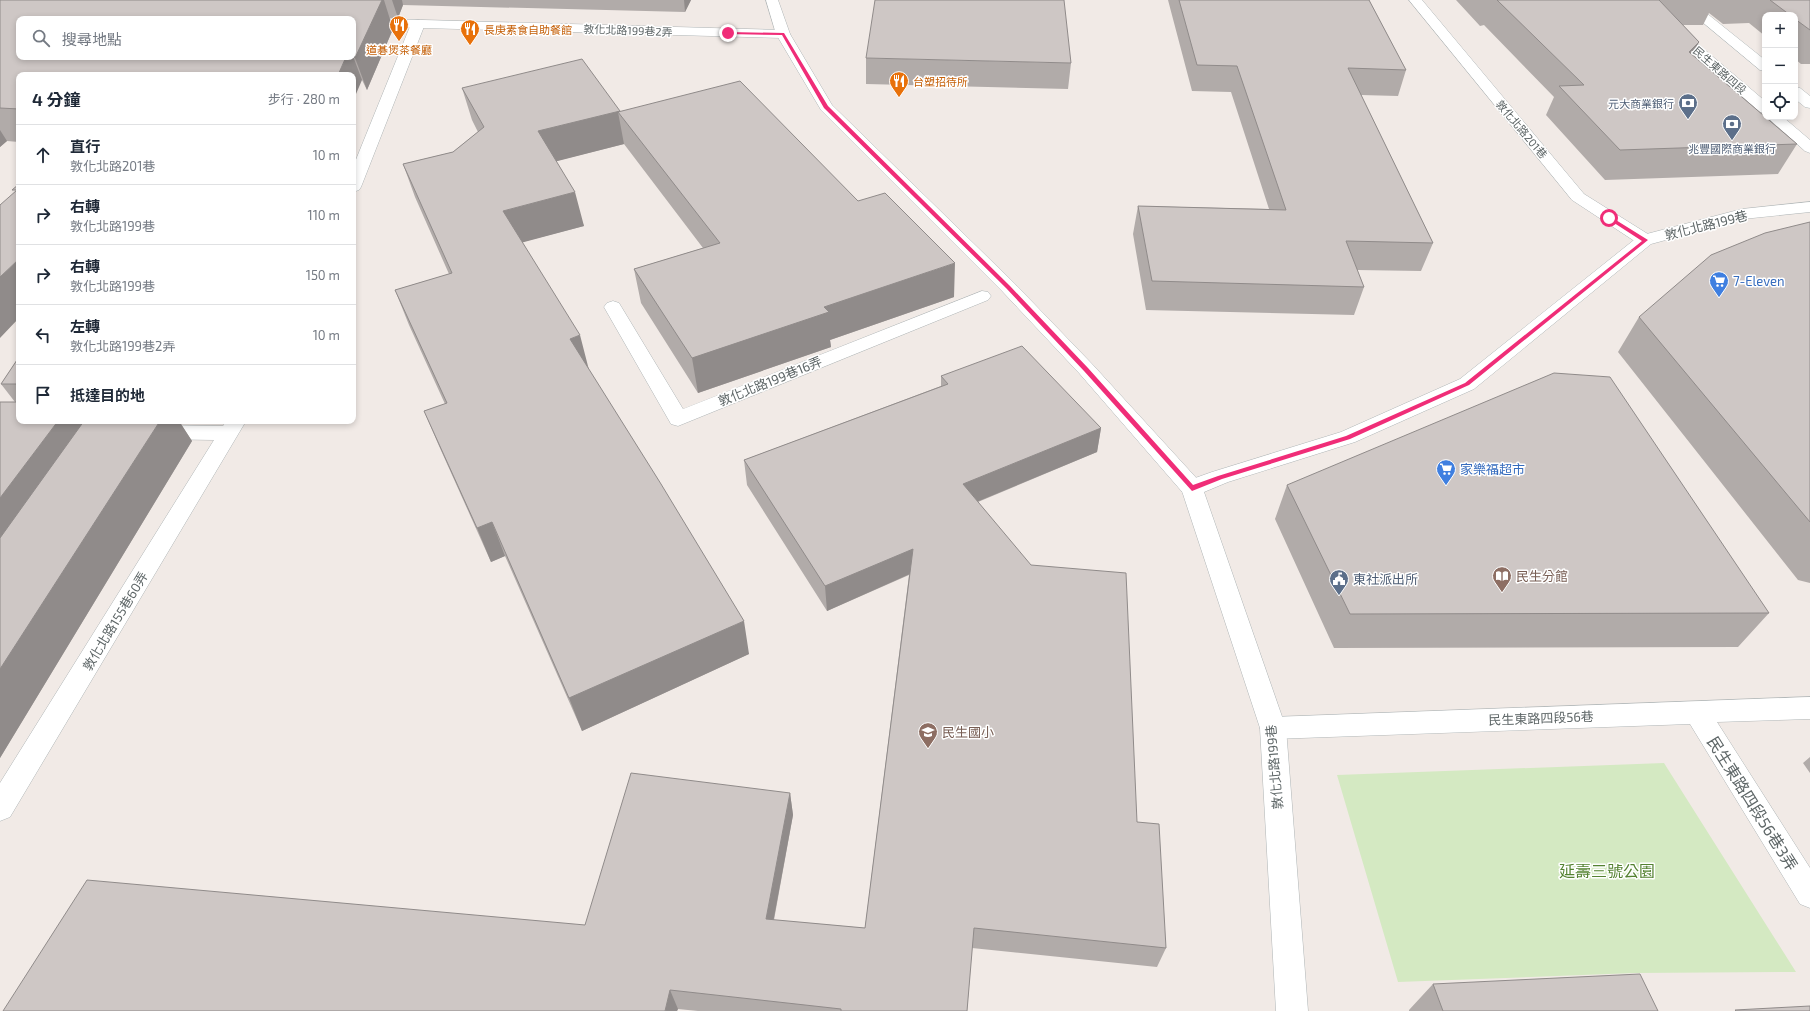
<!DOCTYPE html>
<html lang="zh-TW">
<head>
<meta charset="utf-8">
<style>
	:root { --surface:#fff; --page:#f6f6f7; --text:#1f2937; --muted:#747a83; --line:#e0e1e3 }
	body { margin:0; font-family:"Exo 2","Noto Sans TC",sans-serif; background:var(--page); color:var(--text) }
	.controls { position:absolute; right:12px; top:12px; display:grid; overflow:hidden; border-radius:8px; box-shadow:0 2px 6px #0003 }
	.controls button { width:36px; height:36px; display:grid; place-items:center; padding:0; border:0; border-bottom:1px solid var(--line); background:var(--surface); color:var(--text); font:20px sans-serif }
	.stop { position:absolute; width:12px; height:12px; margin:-9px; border:3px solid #f02d78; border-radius:50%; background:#fff }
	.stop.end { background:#f02d78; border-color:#fff; box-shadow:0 1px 4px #0008 }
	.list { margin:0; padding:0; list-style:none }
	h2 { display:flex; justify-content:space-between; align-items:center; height:52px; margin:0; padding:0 16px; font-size:17px }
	h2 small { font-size:13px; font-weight:400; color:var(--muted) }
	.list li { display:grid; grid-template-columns:26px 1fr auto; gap:12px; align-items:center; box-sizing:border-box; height:60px; padding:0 16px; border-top:1px solid var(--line) }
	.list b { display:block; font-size:15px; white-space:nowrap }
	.list p { margin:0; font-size:13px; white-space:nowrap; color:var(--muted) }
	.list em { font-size:13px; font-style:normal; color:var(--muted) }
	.icon { flex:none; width:22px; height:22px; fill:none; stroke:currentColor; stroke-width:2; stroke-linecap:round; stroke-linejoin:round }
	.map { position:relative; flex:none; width:1810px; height:1011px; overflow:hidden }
	.search { position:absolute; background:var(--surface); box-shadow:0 2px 6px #0003; left:16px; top:16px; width:340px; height:44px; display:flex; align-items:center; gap:10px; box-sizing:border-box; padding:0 14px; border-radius:8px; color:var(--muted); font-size:15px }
	.panel { position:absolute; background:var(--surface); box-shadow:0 2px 6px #0003; left:16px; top:72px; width:340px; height:352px; border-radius:8px }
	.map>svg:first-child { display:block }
	.green { fill:#d4e9c2 }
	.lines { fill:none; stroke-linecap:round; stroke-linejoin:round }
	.lane-casing { stroke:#afb5b6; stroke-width:1 }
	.street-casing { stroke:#afb5b6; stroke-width:1 }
	.secondary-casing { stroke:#b1b8b9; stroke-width:1 }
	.lane { fill:#fff; fill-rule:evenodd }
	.street { fill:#fff; fill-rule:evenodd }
	.secondary { fill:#fff; fill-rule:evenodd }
	.wall { fill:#b1aba9; fill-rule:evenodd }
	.shaded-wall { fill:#908b8a }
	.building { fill:#cec7c5; stroke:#908b8a }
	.route { fill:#f02d78 }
	.labels { text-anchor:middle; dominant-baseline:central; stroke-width:3; stroke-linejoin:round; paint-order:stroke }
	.far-food-label { font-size:11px; fill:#c56008; stroke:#fff; text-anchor:start }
	.far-street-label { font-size:11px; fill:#5e6667; stroke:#fff }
	.far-service-label { font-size:11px; fill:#4e5e75; stroke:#fff; text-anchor:end }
	.street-label { font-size:13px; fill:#5e6667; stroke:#fff }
	.shop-label { font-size:13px; fill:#366cbe; stroke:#fff; text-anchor:start }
	.education-label { font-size:13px; fill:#785e54; stroke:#fff; text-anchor:start }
	.service-label { font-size:13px; fill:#4e5e75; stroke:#fff; text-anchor:start }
	.near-street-label { font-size:16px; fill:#5e6667; stroke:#fff }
	.near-park-label { font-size:16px; fill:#548231; stroke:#fff }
</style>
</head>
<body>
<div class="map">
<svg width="1810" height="1011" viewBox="0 0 1810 1011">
	<rect width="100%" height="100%" fill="#f1eae6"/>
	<path class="green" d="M1664,763L1796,972L1635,973L1398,982L1337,775Z"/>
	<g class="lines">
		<defs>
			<path id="lane" d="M766,0H778L790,34L832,105L1014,283L1093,365L1200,482L1203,488L1200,494L1192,496L1184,494L1079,373L1002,291L821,110L776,34Z
				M1409,0H1422L1584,194L1651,236L1654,240L1651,244L1645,245L1639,244L1572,200Z
				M418,20L423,21L425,24L361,187L359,190L353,192V167L411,24L413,21Z
				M226,421H246L10,817L0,821V783L214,440L157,439L150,437L147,432L150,427L157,425L223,426Z
				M1810,697V719L1717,722L1810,868V908L1800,904L1690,724L1273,739L1264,736L1260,728L1264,720L1273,717Z"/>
			<path id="street" d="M353,18L783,30L788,31L790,34L788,37L783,38L353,26V19H349Z
				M1810,202V212L1743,219L1651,244L1474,389L1355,442L1228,482L1204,492L1286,728L1308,1011H1276L1260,728L1181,488L1184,482L1212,472L1341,432L1460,379L1639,236L1742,209Z
				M982,291L988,292L991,296L988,300L678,426L671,424L604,307L607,303L613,301L619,303L683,409Z"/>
			<path id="secondary" d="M1632,0H1646L1765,101V113L1760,112Z
				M1676,0H1690L1765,60V71L1760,70Z
				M1795,87L1800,88L1810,96V108L1805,107L1795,99Z
				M1767,117H1783L1810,140V153L1805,151Z"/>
		</defs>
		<use href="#lane" class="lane-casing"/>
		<use href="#street" class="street-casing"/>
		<use href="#secondary" class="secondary-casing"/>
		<use href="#lane" class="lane"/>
		<use href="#street" class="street"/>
		<use href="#secondary" class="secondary"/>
	</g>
	<path class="wall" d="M0,0H691L685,12L403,5L398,18H390L393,29L367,90L362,80L19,75V142L7,141L0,147ZM19,19H353V57H19Z
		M1168,0H1369L1406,70L1398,96L1361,95L1433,243L1421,271L1357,270L1364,287L1354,315L1146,310L1133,234L1138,206L1269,209L1231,92L1192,91Z
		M1456,0H1810V64H1801L1795,59V15H1765V36L1749,23L1723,24L1709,13L1703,25H1683L1699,42L1692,55L1797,144L1778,174L1605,180L1546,115L1554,97L1484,25L1480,26Z
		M866,58L1071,63L1068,89L866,84Z
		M462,88L620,111V112L858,201L954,297L830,340L831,347L698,393L641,303L634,269L703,248L624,144L556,161L584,226L522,242L589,370L749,654L582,731L505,556L491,562L439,446L424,411L445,404L409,325L395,290L449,274L415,197L403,164L453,152L478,132L472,120Z
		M1810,222V583L1798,580L1618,352L1639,317Z
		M19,357V421H220V422L202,424H181L192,441L0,758V402H15L1,384Z
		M941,376L1101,428L1097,452L978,502L1137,822L1166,948L1157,967L972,948L967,1011H698L678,1009L677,1011H3L585,925L790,793L793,815L774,920L865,928L909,575L827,611L747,485L744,460L941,386Z
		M1287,485L1769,613L1738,647L1334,648L1275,519Z
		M1810,757V773L1803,763Z
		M1433,984L1658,1011H1409V1010Z"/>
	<path class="shaded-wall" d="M382,0H384L393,29L367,90L355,58Z
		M392,0H402L403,5L398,18Z
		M684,0H691L685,12Z
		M1699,42L1684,71L1689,52Z
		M353,56L362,80L353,101V75H338L346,57H353Z
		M620,111L621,115L618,112L624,144L546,164L538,131Z
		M0,130L7,141L0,147Z
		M575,192L584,226L513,245L503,211Z
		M19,259V318L0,338V277Z
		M955,263L954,297L830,340L831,347L698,393L692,358L824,307Z
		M580,335L589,370L570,339Z
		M58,421H84L96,438L0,575V498Z
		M160,421H179L192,441L0,758V669Z
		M1101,428L1097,452L962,508L963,484Z
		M492,522L505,556L491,562L477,528Z
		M913,549L912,573L827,611L825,586Z
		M744,621L749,654L582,731L569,698Z
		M790,793L793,815L770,939L766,919Z
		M670,990L678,1009L677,1011H665Z"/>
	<path class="building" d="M0,0H382L355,58L353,54V19H19V57H346L338,75H19V109L0,108Z
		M875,0H1064L1071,63L866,58Z
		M1179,0H1369L1406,70L1348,68L1433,243L1346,241L1364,287L1152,281L1138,206L1286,210L1237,66L1197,65Z
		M1497,0H1659L1699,42L1689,52L1797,144L1620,150L1559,86L1584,85Z
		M1770,0H1810V30L1795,19V15H1790Z
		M582,59L620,111L538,131L575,192L503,211L580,335L570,339L661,484L744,621L569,698L492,522L477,528L424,411L447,403L395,290L452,273L403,164L453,152L484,127L462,88Z
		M740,81L858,201L885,193L955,263L824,307L829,312L692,358L634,269L720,243L618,112Z
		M19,184V259L0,277V205L17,190H12Z
		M1810,222V522L1639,317L1711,255L1765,233Z
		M1022,346L1101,428L963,484L1031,565L1126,573L1137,822L1159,824L1166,948L974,928L967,1011H841V1009L670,990L665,1011H3L87,880L585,925L631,773L790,793L766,919L865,928L913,549L825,586L744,460L948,384L941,376Z
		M19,357V384H1Z
		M1554,373L1610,377L1769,613L1350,614L1287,485Z
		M0,402H19V421H58L0,498Z
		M84,421H160L0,669V538Z
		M1640,974L1658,1011H1443L1433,984Z
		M1810,1006V1011H1736L1735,1010Z"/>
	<path class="route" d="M728,32L784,33L828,106L1010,286L1088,368L1193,485L1218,476L1346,436L1465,383L1642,241L1608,219V217H1611L1648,240L1469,385L1350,439L1222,479L1192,491L1084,371L1006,288L824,108L782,35L727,34Z"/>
	<defs>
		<symbol id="restaurant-pin" viewBox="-11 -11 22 30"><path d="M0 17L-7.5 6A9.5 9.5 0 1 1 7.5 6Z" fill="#e8710a" stroke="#fff"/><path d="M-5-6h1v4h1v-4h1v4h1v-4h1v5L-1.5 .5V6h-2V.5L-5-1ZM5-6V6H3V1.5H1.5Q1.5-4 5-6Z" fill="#fff"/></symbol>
		<symbol id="bank-pin" viewBox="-11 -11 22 30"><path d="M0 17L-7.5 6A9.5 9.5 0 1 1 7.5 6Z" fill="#5c6f8a" stroke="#fff"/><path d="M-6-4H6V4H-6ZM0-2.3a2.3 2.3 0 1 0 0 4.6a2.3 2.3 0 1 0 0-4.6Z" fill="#fff"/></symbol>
		<symbol id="supermarket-pin" viewBox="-11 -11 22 30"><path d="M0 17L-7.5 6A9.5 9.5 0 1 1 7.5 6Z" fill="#3f7fe0" stroke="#fff"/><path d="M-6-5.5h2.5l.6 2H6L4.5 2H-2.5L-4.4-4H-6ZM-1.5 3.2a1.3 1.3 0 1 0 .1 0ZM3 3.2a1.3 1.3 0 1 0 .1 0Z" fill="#fff"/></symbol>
		<symbol id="library-pin" viewBox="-11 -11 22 30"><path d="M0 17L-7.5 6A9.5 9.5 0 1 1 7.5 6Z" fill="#8d6e63" stroke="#fff"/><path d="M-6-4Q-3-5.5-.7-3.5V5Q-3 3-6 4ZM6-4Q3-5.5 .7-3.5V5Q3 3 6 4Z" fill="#fff"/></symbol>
		<symbol id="civic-pin" viewBox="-11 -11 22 30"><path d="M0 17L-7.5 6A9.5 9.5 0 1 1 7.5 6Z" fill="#5c6f8a" stroke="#fff"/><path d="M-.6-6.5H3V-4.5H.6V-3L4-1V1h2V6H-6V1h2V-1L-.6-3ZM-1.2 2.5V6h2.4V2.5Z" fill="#fff"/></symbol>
		<symbol id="school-pin" viewBox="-11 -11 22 30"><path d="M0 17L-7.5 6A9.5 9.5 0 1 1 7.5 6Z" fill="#8d6e63" stroke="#fff"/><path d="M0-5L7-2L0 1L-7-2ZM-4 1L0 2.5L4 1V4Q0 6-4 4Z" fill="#fff"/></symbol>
	</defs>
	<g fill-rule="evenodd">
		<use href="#restaurant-pin" x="388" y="14" width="22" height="30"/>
		<use href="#restaurant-pin" x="459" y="18" width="22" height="30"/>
		<use href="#restaurant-pin" x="888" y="70" width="22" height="30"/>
		<use href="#bank-pin" x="1677" y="92" width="22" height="30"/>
		<use href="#bank-pin" x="1721" y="113" width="22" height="30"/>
		<use href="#supermarket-pin" x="1708" y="270" width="22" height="30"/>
		<use href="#supermarket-pin" x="1435" y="458" width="22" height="30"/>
		<use href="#library-pin" x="1491" y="565" width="22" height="30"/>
		<use href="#civic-pin" x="1328" y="568" width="22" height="30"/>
		<use href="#school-pin" x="917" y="721" width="22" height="30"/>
	</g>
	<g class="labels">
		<g class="far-food-label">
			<text x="484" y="29">長庚素食自助餐館</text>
			<text x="399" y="49" text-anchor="middle">道碁煲茶餐廳</text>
			<text x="913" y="81">台塑招待所</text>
		</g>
		<g class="far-street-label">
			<text transform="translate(628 30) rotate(2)">敦化北路199巷2弄</text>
			<text transform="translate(1720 70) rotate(41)">民生東路四段</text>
			<text transform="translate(1522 129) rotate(50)">敦化北路201巷</text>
		</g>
		<g class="far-service-label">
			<text x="1674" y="103">元大商業銀行</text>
			<text x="1732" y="148" text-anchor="middle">兆豐國際商業銀行</text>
		</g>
		<g class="street-label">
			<text transform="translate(1706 225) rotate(-14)">敦化北路199巷</text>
			<text transform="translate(770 381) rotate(-22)">敦化北路199巷16弄</text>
			<text transform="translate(115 621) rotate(-59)">敦化北路155巷60弄</text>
			<text transform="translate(1541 718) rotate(-2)">民生東路四段56巷</text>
			<text transform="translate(1274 767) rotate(-95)">敦化北路199巷</text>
		</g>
		<g class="shop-label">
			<text x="1733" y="281">7-Eleven</text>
			<text x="1460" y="469">家樂福超市</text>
		</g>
		<g class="education-label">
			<text x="1516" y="576">民生分館</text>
			<text x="942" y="732">民生國小</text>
		</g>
		<g class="service-label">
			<text x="1353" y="579">東社派出所</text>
		</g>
		<g class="near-street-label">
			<text transform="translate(1753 803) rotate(58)">民生東路四段56巷3弄</text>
		</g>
		<g class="near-park-label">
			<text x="1607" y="870">延壽三號公園</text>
		</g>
	</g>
</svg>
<div class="controls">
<button>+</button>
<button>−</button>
<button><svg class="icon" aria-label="locate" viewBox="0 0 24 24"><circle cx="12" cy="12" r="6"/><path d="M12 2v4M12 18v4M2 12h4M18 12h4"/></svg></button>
</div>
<div class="stop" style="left:1609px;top:218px"></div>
<div class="stop end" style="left:728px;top:33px"></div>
<div class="search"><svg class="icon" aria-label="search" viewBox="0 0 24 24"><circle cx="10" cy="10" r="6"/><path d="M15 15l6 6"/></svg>搜尋地點</div>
<section class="panel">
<h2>4 分鐘<small>步行 · 280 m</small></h2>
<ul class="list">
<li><svg class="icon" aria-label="ahead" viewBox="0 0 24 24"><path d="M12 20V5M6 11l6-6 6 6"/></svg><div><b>直行</b><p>敦化北路201巷</p></div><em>10 m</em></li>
<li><svg class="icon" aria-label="right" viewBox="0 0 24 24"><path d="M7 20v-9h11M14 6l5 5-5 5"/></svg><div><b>右轉</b><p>敦化北路199巷</p></div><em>110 m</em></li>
<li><svg class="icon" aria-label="right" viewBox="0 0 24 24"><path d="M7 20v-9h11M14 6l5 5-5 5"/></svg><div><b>右轉</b><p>敦化北路199巷</p></div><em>150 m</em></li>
<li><svg class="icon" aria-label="left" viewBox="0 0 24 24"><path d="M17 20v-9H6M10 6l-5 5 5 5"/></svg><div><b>左轉</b><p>敦化北路199巷2弄</p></div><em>10 m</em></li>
<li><svg class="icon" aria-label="arrive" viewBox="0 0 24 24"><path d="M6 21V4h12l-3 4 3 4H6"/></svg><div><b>抵達目的地</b></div></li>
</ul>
</section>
</div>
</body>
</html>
